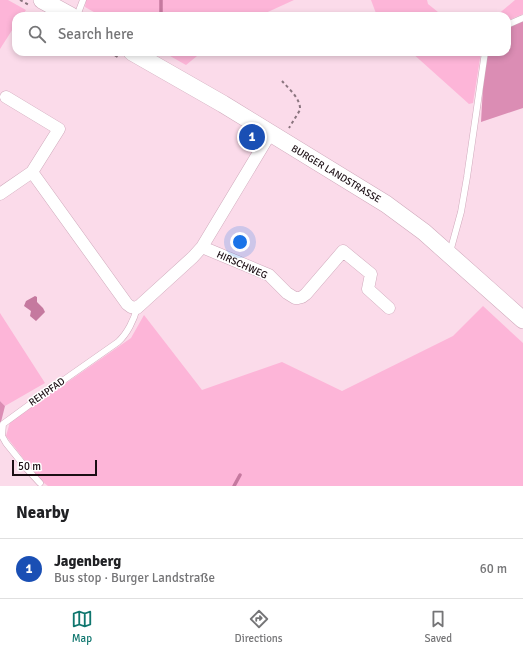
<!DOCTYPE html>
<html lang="en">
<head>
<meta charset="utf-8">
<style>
	:root { --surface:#fff; --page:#f6f6f6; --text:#202124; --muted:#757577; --line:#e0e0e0; --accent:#0f766e }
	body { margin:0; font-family:Signika,sans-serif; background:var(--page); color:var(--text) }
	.scale { position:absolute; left:12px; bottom:10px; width:85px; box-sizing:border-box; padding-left:4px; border:2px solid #1b0e14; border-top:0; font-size:11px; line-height:14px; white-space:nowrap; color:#1b0e14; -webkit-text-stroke:3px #fff; paint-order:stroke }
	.you { position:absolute; left:240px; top:242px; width:14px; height:14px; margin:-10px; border:3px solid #fff; border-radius:50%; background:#1a73e8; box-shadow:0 0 0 6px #1a73e833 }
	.badge { display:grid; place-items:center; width:26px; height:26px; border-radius:50%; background:var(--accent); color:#fff; font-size:13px; font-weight:700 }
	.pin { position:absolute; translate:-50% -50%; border:2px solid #fff; box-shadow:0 1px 4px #0006 }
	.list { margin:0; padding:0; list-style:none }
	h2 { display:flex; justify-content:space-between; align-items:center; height:52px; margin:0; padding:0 16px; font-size:17px }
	h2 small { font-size:13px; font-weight:400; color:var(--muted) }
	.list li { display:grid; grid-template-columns:26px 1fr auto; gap:12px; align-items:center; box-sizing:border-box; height:60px; padding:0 16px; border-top:1px solid var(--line) }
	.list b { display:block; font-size:15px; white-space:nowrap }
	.list p { margin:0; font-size:13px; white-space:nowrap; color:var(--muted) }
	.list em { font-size:13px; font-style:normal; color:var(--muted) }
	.icon { flex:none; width:22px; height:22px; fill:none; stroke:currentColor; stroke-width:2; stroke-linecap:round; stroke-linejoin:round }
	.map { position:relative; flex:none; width:523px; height:486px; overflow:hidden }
	.search { position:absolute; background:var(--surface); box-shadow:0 2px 6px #0003; left:12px; right:12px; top:12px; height:44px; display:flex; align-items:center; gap:10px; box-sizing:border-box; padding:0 14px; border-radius:12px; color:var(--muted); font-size:15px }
	.sheet { height:112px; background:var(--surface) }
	nav { display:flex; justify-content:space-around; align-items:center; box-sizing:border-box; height:56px; border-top:1px solid var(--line); background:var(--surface); font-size:11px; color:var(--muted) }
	nav a { display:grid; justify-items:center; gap:2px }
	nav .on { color:var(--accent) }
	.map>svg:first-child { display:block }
	.green { fill:#fdb5d8 }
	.forest { fill:#db8db4 }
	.water { fill:#c5799f }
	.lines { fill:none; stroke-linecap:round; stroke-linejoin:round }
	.stream { stroke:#c5799f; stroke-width:3.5 }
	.service-casing { stroke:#cfa9bb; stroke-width:7 }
	.minor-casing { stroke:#cfa9bb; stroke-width:13 }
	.secondary-casing { stroke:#cfa9bb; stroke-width:18 }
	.path { stroke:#8a747e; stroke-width:2; stroke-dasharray:3 3; stroke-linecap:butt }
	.service { stroke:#fff; stroke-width:6 }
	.minor { stroke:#fff; stroke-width:12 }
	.secondary { stroke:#fff; stroke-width:17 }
	.labels { text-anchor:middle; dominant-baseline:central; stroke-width:3; stroke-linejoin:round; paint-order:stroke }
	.street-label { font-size:10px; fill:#1b0e14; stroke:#fff }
</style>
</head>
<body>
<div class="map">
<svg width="523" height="486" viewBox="0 0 523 486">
	<rect width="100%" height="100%" fill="#fbdbea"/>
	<path class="green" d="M0,0H8L26,10L22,16H16V24L0,49Z
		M86,0H294L259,16H101L85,7Z
		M371,0H427L428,4L443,16H377Z
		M515,0H523V14L507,21V16H496Z
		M163,52H202L186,65Z
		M411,52H481L473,103L469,104Z
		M483,306L523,343V486H48L39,479L6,436L10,422L131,338L144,315L202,390L282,362L342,391L453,336Z
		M0,313L45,383L5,406L0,401Z"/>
	<path class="forest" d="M523,18V108L481,122L485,52H507V25Z
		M0,401L5,406L0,426Z"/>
	<path class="water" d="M35,296L37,297V302L43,308L45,312L36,321L30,316L31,311L24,306L26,301Z"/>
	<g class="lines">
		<path class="stream" d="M160,16L161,14V0
			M234,486L240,475"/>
		<defs>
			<path id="service" d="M77,16L83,0
				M507,25L523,18
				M450,252L461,212L467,177L485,52
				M40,483L27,469L6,443L2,436L3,424L14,416L51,389L118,342C127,334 134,320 137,308"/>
			<path id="minor" d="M6,97L59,129L32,172
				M0,194L32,172L127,304L131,307L137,308L193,257L202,247L270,134
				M202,247L269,275L287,293L295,298H298L302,297L306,294L343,251L371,274L368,289L389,308"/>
			<path id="secondary" d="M42,0L71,16
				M132,52L223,104L386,204L424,232L523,320"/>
		</defs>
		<use href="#service" class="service-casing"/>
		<use href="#minor" class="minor-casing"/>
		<use href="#secondary" class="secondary-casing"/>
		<path class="path" d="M20,0L29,5
			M88,13L94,16
			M110,52L119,58
			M282,81C289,89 301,99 300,110L289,128"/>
		<use href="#service" class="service"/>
		<use href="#minor" class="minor"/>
		<use href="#secondary" class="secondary"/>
	</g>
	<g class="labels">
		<g class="street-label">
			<text transform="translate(336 174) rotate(31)">BURGER LANDSTRASSE</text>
			<text transform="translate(242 265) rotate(24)">HIRSCHWEG</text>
			<text transform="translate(47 392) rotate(-35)">REHPFAD</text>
		</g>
	</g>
</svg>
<div class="scale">50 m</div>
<div class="you"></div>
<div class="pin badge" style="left:252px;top:137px;background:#1a4fb4">1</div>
<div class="search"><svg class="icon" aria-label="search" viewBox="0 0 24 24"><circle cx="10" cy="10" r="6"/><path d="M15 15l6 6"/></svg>Search here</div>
</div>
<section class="sheet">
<h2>Nearby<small></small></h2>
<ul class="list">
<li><span class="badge" style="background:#1a4fb4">1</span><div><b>Jagenberg</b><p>Bus stop · Burger Landstraße</p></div><em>60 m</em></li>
</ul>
</section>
<nav>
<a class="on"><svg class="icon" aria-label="map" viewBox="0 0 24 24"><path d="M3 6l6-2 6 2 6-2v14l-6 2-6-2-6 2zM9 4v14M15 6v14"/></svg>Map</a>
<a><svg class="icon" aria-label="directions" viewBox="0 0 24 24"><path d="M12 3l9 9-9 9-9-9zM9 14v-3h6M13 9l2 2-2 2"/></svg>Directions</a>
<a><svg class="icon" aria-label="saved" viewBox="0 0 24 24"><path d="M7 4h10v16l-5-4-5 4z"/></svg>Saved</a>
</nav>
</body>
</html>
